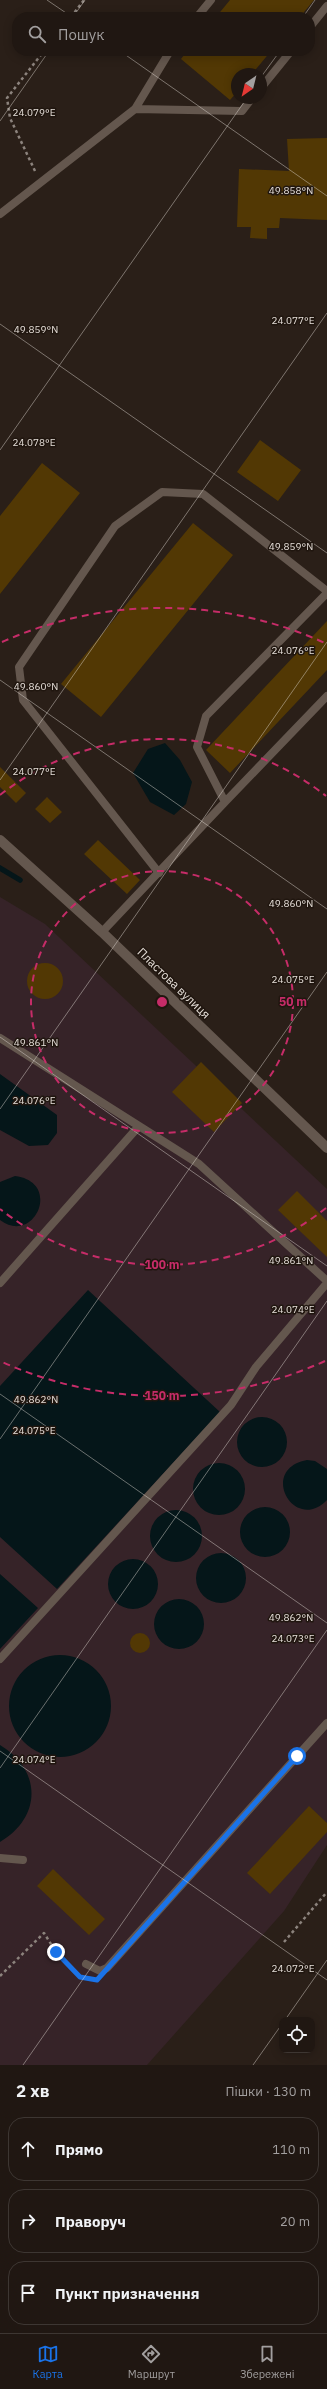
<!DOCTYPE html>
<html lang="uk">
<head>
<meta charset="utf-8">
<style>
	:root { --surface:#201712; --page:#2d2420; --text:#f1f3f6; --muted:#a29f9f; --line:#3d3632; --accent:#1a73e8 }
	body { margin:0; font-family:"IBM Plex Sans",sans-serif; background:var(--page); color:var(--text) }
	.controls { position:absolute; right:12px; bottom:12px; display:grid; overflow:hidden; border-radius:8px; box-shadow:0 2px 10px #0003 }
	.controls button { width:36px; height:36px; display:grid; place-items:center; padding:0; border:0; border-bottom:1px solid var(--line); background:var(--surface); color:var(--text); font:20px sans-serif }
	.compass { position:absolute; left:231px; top:68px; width:36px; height:36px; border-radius:50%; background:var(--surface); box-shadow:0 2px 10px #0003; rotate:215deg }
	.stop { position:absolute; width:12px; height:12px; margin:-9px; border:3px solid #1a73e8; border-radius:50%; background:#fff }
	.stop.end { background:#1a73e8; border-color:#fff; box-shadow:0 1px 4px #0008 }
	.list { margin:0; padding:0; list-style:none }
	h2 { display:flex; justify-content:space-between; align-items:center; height:52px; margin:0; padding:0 16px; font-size:17px }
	h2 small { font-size:13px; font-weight:400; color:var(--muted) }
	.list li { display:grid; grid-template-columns:26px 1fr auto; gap:12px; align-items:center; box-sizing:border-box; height:64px; margin:0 8px 8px; padding:0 8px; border:1px solid var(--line); border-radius:16px }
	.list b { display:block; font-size:15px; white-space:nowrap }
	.list em { font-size:13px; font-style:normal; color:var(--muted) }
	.icon { flex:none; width:22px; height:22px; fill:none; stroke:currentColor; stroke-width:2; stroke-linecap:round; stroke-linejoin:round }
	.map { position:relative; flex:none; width:327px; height:2065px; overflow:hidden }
	.search { position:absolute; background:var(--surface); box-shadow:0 2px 10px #0003; left:12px; right:12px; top:12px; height:44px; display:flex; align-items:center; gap:10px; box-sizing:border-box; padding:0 14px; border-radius:16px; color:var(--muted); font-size:15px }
	.sheet { height:268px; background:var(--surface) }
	nav { display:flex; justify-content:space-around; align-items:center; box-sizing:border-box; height:56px; border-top:1px solid var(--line); background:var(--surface); font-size:11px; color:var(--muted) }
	nav a { display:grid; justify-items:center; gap:2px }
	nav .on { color:var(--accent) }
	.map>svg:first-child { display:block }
	.industrial { fill:#362328 }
	.water { fill:#051619 }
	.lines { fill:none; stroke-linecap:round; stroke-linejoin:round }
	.stream { stroke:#051619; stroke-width:5.5 }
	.building { fill:#523804 }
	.path { stroke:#8c837d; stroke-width:2.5; stroke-dasharray:3 3; stroke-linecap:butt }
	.service { stroke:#64574e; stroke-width:8 }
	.minor { stroke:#64574e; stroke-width:10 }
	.route { stroke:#1a73e8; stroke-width:5 }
	.ticks { fill:none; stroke:#e5ded8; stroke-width:1; stroke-opacity:0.45 }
	.ring { fill:none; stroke:#c62c68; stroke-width:2; stroke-dasharray:7 5 }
	.labels { text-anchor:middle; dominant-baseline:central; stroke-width:3; stroke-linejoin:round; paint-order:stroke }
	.street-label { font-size:12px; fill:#e5ded8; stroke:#20160f }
	.ticks-label { font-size:10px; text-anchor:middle; fill:#e5ded8; stroke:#20160f; stroke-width:3; stroke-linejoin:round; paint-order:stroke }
	.centre { fill:#c62c68; stroke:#20160f; stroke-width:2 }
	.ring-label { font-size:12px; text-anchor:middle; font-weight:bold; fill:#c62c68; stroke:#20160f; stroke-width:3; stroke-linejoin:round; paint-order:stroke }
</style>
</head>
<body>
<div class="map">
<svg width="327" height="2065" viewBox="0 0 327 2065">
	<rect width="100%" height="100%" fill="#2a1f18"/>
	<path class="industrial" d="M0,897L45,924L327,1189V1845L284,1911L147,2065H0Z"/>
	<path class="water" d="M165,743L180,760L192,782L186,804L174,815L150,802L133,773L148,749Z
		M0,1074L57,1115V1133L48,1145L29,1146L0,1130Z
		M15,1176C63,1182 34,1246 0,1220V1182Z
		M88,1290L220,1412L57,1589L0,1537V1386Z
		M237 1442a25 25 0 1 1 50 0a25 25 0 1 1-50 0Z
		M307,1460L315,1461L327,1469V1500C294,1534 258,1469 307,1460Z
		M193 1489a26 26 0 1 1 52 0a26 26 0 1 1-52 0Z
		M240 1532a25 25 0 1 1 50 0a25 25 0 1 1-50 0Z
		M150 1536a26 26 0 1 1 52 0a26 26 0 1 1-52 0Z
		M196 1578a25 25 0 1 1 50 0a25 25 0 1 1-50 0Z
		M108 1584a25 25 0 1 1 50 0a25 25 0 1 1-50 0Z
		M0,1574L38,1608L0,1649Z
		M154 1624a25 25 0 1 1 50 0a25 25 0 1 1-50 0Z
		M9 1706a51 51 0 1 1 102 0a51 51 0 1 1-102 0Z
		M0,1745C42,1770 42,1817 0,1842Z"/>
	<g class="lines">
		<path class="stream" d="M0,868L20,880"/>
	</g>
	<path class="building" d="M230,0H314L300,17H216Z
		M187,51H271L252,74H237V92L230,100L181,59Z
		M327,138V220L280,218L279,228H267V239L250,238L251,227H237L239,169L289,171L287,139Z
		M260,440L301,470L278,501L237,472Z
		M42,463L80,493L0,594V516Z
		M193,523L233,555L101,717L61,684Z
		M327,621V670L230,773L206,750Z
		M0,767L26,793L16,803L0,787Z
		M47,797L62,812L50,823L35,809Z
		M98,840L140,880L127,894L84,854Z
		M27 981a18 18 0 1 1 36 0a18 18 0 1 1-36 0Z
		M201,1062L242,1103L214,1132L172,1092Z
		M297,1191L327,1221V1257L278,1210Z
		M130 1643a10 10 0 1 1 20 0a10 10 0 1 1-20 0Z
		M309,1806L327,1823V1832L270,1894L247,1873Z
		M53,1869L105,1919L89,1935L37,1886Z"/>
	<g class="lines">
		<path class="path" d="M71,17L84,0
			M35,171L10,118L7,98L44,51
			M284,1942L327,1892
			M0,1976L44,1933L56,1952L75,1972"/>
		<path class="service" d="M197,17L211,0
			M310,27L327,6
			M261,88L291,51
			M135,109L170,51
			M0,214L135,109L242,111L252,98
			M225,802L327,696
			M159,873L23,700L19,667L115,526L162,492L203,494L327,591
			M102,932L225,802L197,747L206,716L327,593
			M0,1038L139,1126L0,1283
			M139,1126L199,1164L327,1281
			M0,1659L231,1405L256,1367L327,1283
			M0,1858L23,1860
			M86,1964L100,1971L107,1968L327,1723"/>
		<path class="minor" d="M0,840L102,932L327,1148"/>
	</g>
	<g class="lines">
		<path class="route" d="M56,1952L80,1977L97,1980L297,1756"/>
	</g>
	<path class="ticks" d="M47,0L72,17M73,17L85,0M303,17L315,0M120,51L327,196M261,77L280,51M0,121L49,51M0,324L327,553M0,450L247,98M0,680L327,909M0,780L327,313M0,1037L327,1266M0,1109L327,642M0,1394L327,1623M0,1439L327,972M0,1751L327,1980M0,1768L327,1301M285,2020L327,1960M23,2065L327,1630M253,2065L282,2024"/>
	<g class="ring">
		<circle cx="162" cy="1002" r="131"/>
		<path d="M326 1208A263 263 0 0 1 0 1209M0 795A263 263 0 0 1 326 796"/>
		<path d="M325 1361A394 394 0 0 1 2 1362M2 642A394 394 0 0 1 325 643"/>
	</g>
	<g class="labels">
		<g class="street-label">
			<text transform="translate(174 983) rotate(44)">Пластова вулиця</text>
		</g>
	</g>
	<g class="ticks-label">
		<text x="34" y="116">24.079°E</text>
		<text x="291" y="194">49.858°N</text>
		<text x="293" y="324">24.077°E</text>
		<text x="36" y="333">49.859°N</text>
		<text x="34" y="446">24.078°E</text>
		<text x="291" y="550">49.859°N</text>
		<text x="293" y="654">24.076°E</text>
		<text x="36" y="690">49.860°N</text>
		<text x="34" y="775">24.077°E</text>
		<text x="291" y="907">49.860°N</text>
		<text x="293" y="983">24.075°E</text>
		<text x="36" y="1046">49.861°N</text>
		<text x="34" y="1104">24.076°E</text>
		<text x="291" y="1264">49.861°N</text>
		<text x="293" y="1313">24.074°E</text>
		<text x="36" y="1403">49.862°N</text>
		<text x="34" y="1434">24.075°E</text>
		<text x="291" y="1621">49.862°N</text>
		<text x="293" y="1642">24.073°E</text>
		<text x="34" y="1763">24.074°E</text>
		<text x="293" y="1972">24.072°E</text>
	</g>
	<circle cx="162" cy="1002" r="6" class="centre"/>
	<g class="ring-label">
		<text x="293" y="1006">50 m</text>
		<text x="162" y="1269">100 m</text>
		<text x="162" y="1400">150 m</text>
	</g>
</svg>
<div class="controls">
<button><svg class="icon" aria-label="locate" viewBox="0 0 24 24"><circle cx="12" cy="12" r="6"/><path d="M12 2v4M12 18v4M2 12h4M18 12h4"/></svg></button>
</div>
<svg class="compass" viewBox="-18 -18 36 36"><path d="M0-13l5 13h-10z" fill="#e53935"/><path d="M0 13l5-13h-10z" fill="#a29f9f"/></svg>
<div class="stop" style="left:297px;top:1756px"></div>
<div class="stop end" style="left:56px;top:1952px"></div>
<div class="search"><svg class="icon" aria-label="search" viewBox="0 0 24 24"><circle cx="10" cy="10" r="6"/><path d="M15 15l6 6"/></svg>Пошук</div>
</div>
<section class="sheet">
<h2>2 хв<small>Пішки · 130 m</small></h2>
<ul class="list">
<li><svg class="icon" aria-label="ahead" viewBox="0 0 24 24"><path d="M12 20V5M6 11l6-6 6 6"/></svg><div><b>Прямо</b></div><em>110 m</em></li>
<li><svg class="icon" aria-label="right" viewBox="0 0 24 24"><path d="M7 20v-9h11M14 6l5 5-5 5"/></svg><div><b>Праворуч</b></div><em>20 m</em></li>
<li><svg class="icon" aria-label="arrive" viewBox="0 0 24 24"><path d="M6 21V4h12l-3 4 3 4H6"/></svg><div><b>Пункт призначення</b></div></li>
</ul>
</section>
<nav>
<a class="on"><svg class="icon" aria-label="map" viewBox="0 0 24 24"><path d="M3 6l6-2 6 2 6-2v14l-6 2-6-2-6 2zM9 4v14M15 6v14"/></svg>Карта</a>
<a><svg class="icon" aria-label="directions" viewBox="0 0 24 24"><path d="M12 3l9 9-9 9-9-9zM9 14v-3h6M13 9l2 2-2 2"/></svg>Маршрут</a>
<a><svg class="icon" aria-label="saved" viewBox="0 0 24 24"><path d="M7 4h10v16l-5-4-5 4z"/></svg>Збережені</a>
</nav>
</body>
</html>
